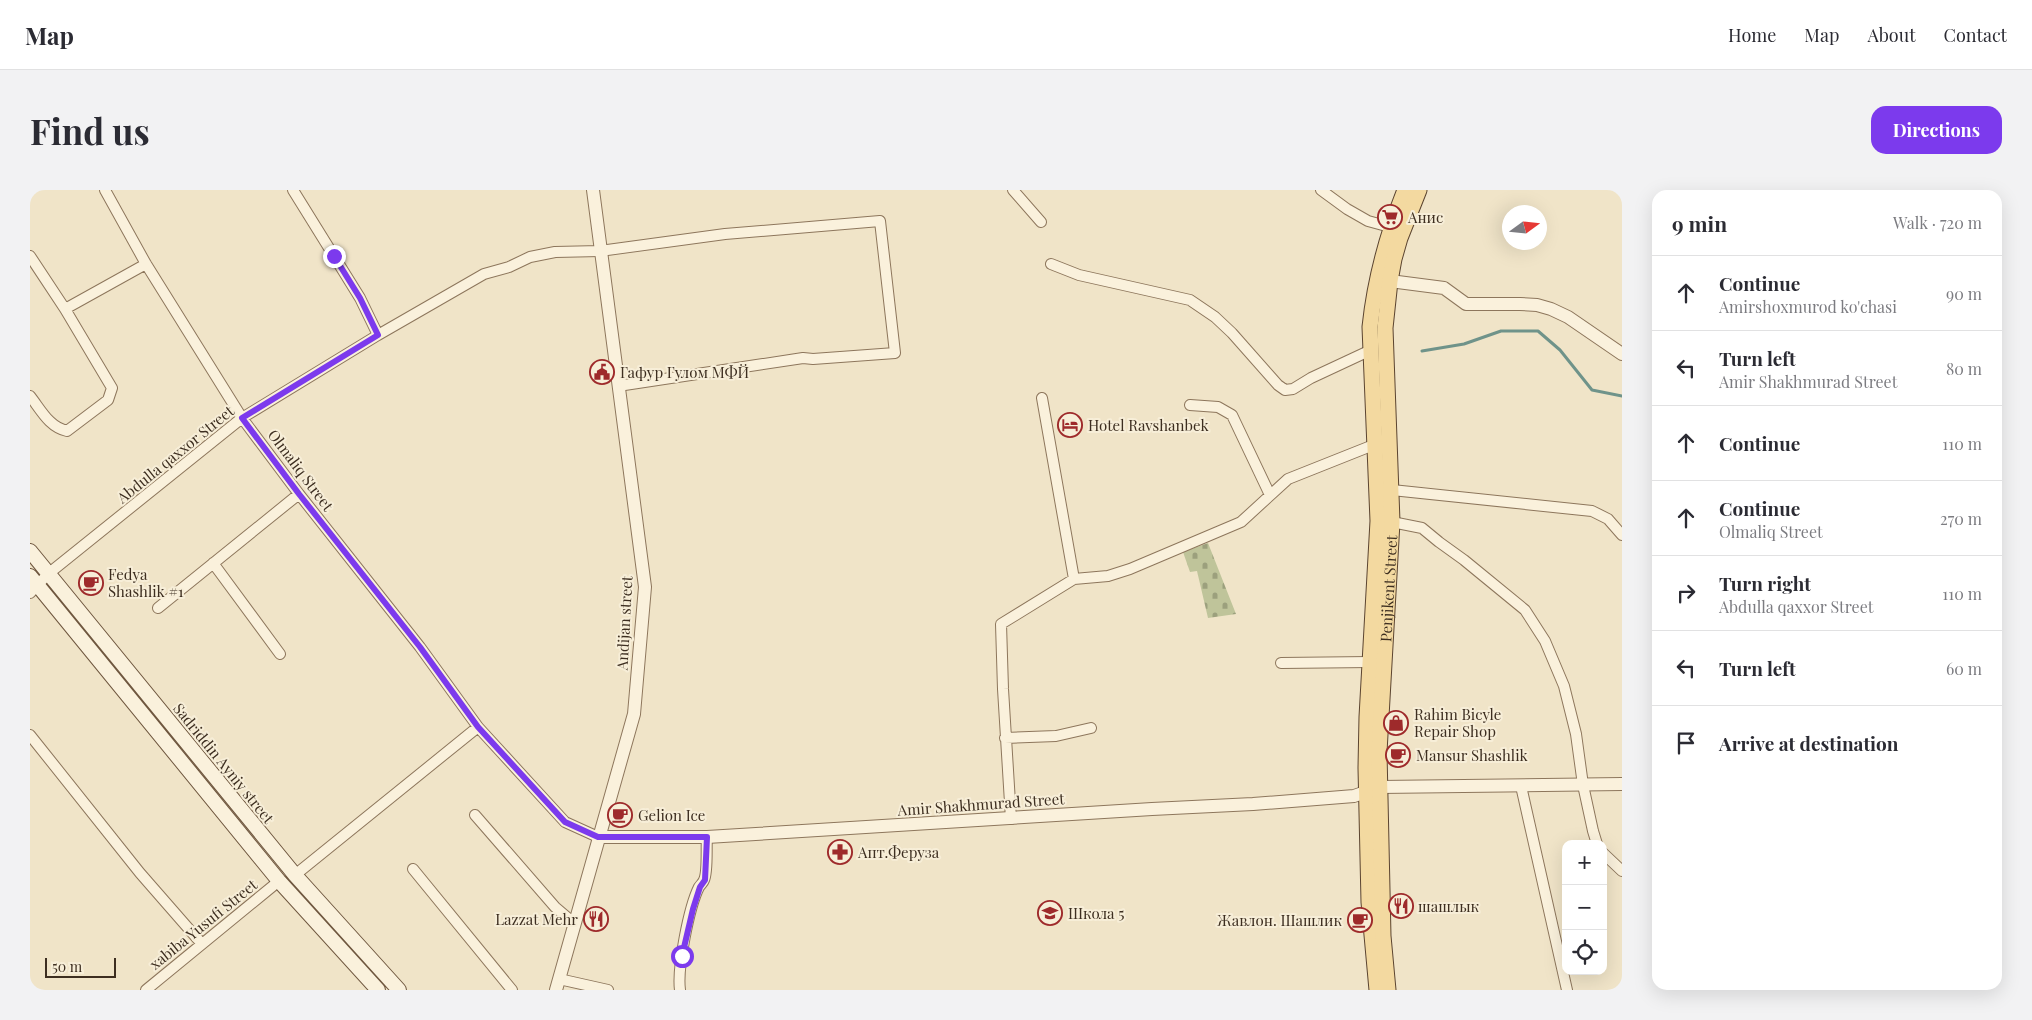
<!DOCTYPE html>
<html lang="en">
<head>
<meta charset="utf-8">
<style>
	:root { --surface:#fff; --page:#f2f2f3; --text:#2b2b33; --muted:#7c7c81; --line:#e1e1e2; --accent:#7c3aed }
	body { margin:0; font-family:"Playfair Display",serif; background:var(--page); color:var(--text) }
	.controls { position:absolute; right:15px; bottom:15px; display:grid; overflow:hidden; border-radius:10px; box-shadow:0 5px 20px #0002 }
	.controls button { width:45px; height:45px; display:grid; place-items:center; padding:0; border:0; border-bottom:1px solid var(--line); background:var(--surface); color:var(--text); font:25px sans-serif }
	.compass { position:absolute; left:1472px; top:15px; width:45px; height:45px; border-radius:50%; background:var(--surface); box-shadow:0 5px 20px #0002; rotate:75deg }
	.scale { position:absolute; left:15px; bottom:12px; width:71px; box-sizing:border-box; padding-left:5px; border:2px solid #3d2e20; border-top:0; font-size:14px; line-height:18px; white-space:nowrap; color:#3d2e20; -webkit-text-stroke:4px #f7eed8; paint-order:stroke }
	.stop { position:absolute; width:15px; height:15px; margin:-11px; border:4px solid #7c3aed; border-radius:50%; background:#fff }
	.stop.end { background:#7c3aed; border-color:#fff; box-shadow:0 1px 5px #0008 }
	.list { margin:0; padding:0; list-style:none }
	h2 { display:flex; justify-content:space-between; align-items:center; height:65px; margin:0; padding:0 20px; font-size:21px }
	h2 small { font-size:16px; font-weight:400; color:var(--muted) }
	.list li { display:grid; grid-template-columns:32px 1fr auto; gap:15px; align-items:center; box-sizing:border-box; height:75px; padding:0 20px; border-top:1px solid var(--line) }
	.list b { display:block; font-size:19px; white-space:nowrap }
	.list p { margin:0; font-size:16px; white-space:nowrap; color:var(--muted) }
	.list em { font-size:16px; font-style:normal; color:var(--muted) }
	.icon { flex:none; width:28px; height:28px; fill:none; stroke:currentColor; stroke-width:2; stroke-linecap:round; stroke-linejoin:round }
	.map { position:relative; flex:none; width:1592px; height:800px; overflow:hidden; border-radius:15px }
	header { display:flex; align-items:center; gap:30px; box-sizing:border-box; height:70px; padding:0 25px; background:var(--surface); border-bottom:1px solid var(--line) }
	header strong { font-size:24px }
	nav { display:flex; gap:28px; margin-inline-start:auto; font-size:18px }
	.intro { display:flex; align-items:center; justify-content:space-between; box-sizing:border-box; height:120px; padding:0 30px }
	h1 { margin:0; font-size:35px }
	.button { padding:12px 22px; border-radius:15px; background:var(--accent); color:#fff; font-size:18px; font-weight:700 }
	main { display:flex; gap:30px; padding:0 30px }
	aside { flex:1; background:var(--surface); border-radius:15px; box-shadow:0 5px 20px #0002 }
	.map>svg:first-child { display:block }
	.cemetery { fill:url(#cemetery-stones) }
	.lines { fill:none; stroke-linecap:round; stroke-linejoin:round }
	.stream { stroke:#6f938a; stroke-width:3 }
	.minor-casing { stroke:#8d765c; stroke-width:12 }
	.tertiary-casing { stroke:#8d765c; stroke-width:14 }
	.secondary-casing { stroke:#6f573f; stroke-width:16 }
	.primary-casing { stroke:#5b4430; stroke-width:17 }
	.minor { stroke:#faf1dc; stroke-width:10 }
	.tertiary { stroke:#faf1dc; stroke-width:12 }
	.secondary { stroke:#faf1dc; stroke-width:14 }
	.primary { stroke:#f3d9a0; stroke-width:15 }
	.route { stroke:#7c3aed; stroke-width:6 }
	.labels { text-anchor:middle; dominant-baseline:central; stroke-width:4; stroke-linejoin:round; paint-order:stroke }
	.poi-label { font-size:15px; fill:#3d2e20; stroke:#f7eed8; text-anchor:start }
	.street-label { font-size:15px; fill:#3d2e20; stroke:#f7eed8 }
</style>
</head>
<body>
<header>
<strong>Map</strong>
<nav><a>Home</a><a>Map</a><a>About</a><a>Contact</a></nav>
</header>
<div class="intro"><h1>Find us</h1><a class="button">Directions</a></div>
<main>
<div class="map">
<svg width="1592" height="800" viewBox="0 0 1592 800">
	<defs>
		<pattern id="cemetery-stones" width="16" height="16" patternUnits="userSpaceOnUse" patternTransform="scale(1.25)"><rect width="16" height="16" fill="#bfc49a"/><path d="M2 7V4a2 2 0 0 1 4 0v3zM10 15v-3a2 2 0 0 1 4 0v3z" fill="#9ca07d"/></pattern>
	</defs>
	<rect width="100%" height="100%" fill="#f0e4c8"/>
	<path class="cemetery" d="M1178,353L1206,424L1178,428L1167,381L1160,382L1153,362Z"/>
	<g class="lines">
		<path class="stream" d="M1392,161L1434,154L1471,141H1508L1530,160L1562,200L1592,206"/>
		<defs>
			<path id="minor" d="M75,0L116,74L212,228L269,304L390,457L448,537L535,632L568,647
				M263,0L330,108L348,145
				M983,0L1011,32
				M1291,0L1317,19L1338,31L1360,37
				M0,66L35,119L82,198L78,210L37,241C19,237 11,220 0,206
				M1021,74L1049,85L1160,110L1185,127L1202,143L1248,195L1255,200L1263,199L1281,188L1341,160
				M35,119L116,74
				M1012,208L1044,389
				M1160,215L1188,217L1202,225L1240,305
				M1362,300L1562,321L1578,329L1592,345
				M1362,332L1392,338L1409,352L1434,370L1495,420L1515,451L1534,496L1546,544L1553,595L1563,641L1567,654
				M183,373L250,464
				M0,403L18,384L212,228L348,145L454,84L479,77L500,67L525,62L570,61L695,44L850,31L865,163L783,169L773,168L588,196
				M128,418L269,304
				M1251,473L1340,472
				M0,545L110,683L172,754
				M975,548L1026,546L1061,538
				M1491,596L1537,800
				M445,625L525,717L545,734
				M981,629L973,499L971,434L1044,389L1078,386L1100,379L1211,332L1258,289L1346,254
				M1573,663L1592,681
				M383,679L482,800
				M265,685L448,537
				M529,789L578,800
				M116,800L249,691
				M650,800C647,778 659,717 669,697C671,694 673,693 674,690C678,682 676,658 677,647"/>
			<path id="tertiary" d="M1360,91L1414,98L1436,114H1490L1507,115L1521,119L1538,127L1592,164
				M568,647H677L1122,619L1223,614L1324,606L1350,597L1592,594
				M526,800L604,524L615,397L563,0"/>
			<path id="secondary" d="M0,361L265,685L369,800
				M0,386L249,691L348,800"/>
			<g id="primary">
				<path d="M1347,800L1339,712L1336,578L1337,527L1348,331L1340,137C1345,89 1357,45 1375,0"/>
				<path id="s1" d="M1358,800L1353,746L1349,562L1362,332L1355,138L1360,91L1364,69L1370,48L1389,0"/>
			</g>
		</defs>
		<use href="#minor" class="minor-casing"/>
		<use href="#tertiary" class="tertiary-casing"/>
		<use href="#secondary" class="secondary-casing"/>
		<use href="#primary" class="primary-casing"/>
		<use href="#minor" class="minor"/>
		<use href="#tertiary" class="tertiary"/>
		<use href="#secondary" class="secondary"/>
		<use href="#primary" class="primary"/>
	</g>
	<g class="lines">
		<path class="route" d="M304,66L330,108L348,145L212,228L269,304L390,457L448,537L535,632L568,647H677L675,690L670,697L663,719L652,766"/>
	</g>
	<defs>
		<symbol id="supermarket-ring" viewBox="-11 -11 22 22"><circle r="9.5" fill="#f7eed8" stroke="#9e2a2b" stroke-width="1.5"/><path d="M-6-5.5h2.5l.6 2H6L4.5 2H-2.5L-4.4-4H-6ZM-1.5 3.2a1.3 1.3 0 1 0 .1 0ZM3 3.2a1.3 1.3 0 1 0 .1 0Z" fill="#9e2a2b"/></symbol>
		<symbol id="civic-ring" viewBox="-11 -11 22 22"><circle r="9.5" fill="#f7eed8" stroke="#9e2a2b" stroke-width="1.5"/><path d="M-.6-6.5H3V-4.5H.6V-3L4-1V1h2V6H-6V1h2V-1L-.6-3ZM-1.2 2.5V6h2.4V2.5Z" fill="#9e2a2b"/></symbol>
		<symbol id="hotel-ring" viewBox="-11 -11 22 22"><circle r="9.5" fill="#f7eed8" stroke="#9e2a2b" stroke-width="1.5"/><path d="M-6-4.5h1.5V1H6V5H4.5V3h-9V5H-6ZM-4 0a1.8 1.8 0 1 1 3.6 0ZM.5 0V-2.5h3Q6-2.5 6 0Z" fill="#9e2a2b"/></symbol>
		<symbol id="cafe-ring" viewBox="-11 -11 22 22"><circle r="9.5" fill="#f7eed8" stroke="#9e2a2b" stroke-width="1.5"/><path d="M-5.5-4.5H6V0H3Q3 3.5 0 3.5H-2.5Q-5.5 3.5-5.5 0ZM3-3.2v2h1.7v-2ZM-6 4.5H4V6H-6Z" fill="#9e2a2b"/></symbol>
		<symbol id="shop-ring" viewBox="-11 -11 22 22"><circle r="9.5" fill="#f7eed8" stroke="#9e2a2b" stroke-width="1.5"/><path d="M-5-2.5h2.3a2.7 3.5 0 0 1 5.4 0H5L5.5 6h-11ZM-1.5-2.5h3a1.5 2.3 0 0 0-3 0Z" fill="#9e2a2b"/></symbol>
		<symbol id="pharmacy-ring" viewBox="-11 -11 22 22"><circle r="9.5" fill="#f7eed8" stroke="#9e2a2b" stroke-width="1.5"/><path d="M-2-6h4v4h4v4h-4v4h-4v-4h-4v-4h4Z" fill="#9e2a2b"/></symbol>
		<symbol id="restaurant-ring" viewBox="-11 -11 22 22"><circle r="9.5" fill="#f7eed8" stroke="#9e2a2b" stroke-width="1.5"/><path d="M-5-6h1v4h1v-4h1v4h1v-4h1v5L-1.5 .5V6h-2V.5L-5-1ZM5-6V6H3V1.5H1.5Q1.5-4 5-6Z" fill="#9e2a2b"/></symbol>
		<symbol id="school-ring" viewBox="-11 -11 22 22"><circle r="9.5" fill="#f7eed8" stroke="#9e2a2b" stroke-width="1.5"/><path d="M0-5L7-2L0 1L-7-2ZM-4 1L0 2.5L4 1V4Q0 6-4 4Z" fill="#9e2a2b"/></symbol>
	</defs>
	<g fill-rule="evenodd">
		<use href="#supermarket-ring" x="1346" y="13" width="28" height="28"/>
		<use href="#civic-ring" x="558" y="168" width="28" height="28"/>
		<use href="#hotel-ring" x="1026" y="221" width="28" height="28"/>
		<use href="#cafe-ring" x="47" y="379" width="28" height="28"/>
		<use href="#shop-ring" x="1352" y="519" width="28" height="28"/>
		<use href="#cafe-ring" x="1354" y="551" width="28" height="28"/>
		<use href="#cafe-ring" x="576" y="611" width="28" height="28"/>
		<use href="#pharmacy-ring" x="796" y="648" width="28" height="28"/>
		<use href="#restaurant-ring" x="1357" y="702" width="28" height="28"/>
		<use href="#school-ring" x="1006" y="709" width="28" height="28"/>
		<use href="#restaurant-ring" x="552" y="715" width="28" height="28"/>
		<use href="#cafe-ring" x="1316" y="716" width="28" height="28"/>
	</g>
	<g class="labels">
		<g class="poi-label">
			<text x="1378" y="27">Анис</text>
			<text x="590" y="182">Гафур Гулом МФЙ</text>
			<text x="1058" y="235">Hotel Ravshanbek</text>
			<text x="78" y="384">Fedya<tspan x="78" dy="17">Shashlik #1</tspan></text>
			<text x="1384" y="524">Rahim Bicyle<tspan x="1384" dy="17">Repair Shop</tspan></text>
			<text x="1386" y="565">Mansur Shashlik</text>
			<text x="608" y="625">Gelion Ice</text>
			<text x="828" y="662">Апт.Феруза</text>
			<text x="1388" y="716">шашлык</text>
			<text x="1038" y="723">Школа 5</text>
			<text x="548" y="729" text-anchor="end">Lazzat Mehr</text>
			<text x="1312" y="730" text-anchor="end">Жавлон. Шашлик</text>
		</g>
		<g class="street-label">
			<text transform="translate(145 264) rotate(-39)">Abdulla qaxxor Street</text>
			<text transform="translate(271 280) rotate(53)">Olmaliq Street</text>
			<text stroke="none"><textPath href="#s1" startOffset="402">Penjikent Street</textPath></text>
			<text transform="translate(594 433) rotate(-87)">Andijan street</text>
			<text transform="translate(194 573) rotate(51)">Sadriddin Ayniy street</text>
			<text transform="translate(951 614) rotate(-4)">Amir Shakhmurad Street</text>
			<text transform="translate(173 734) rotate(-39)">xabiba Yusufi Street</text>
		</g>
	</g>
</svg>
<div class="controls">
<button>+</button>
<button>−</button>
<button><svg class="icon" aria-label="locate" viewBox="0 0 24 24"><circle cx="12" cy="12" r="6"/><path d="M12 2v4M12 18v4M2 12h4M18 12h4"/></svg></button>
</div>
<svg class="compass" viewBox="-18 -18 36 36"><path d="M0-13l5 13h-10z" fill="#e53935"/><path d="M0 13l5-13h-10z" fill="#7c7c81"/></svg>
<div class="scale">50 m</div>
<div class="stop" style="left:652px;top:766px"></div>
<div class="stop end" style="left:304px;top:66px"></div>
</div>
<aside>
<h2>9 min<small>Walk · 720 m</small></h2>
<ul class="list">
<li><svg class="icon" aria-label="ahead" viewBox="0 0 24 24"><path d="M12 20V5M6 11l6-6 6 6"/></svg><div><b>Continue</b><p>Amirshoxmurod ko'chasi</p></div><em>90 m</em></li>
<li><svg class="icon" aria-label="left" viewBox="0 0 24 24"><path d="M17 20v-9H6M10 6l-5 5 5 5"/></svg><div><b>Turn left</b><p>Amir Shakhmurad Street</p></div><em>80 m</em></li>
<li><svg class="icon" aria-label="ahead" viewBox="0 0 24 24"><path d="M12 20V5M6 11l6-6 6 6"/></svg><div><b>Continue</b></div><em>110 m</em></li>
<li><svg class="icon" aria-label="ahead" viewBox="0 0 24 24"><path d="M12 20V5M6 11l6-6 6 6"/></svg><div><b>Continue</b><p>Olmaliq Street</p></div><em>270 m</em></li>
<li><svg class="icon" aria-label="right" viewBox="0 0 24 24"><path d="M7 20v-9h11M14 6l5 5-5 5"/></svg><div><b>Turn right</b><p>Abdulla qaxxor Street</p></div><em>110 m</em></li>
<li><svg class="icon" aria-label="left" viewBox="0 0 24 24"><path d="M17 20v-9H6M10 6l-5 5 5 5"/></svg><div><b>Turn left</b></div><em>60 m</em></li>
<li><svg class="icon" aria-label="arrive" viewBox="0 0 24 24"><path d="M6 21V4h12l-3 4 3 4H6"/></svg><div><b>Arrive at destination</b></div></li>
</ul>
</aside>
</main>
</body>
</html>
